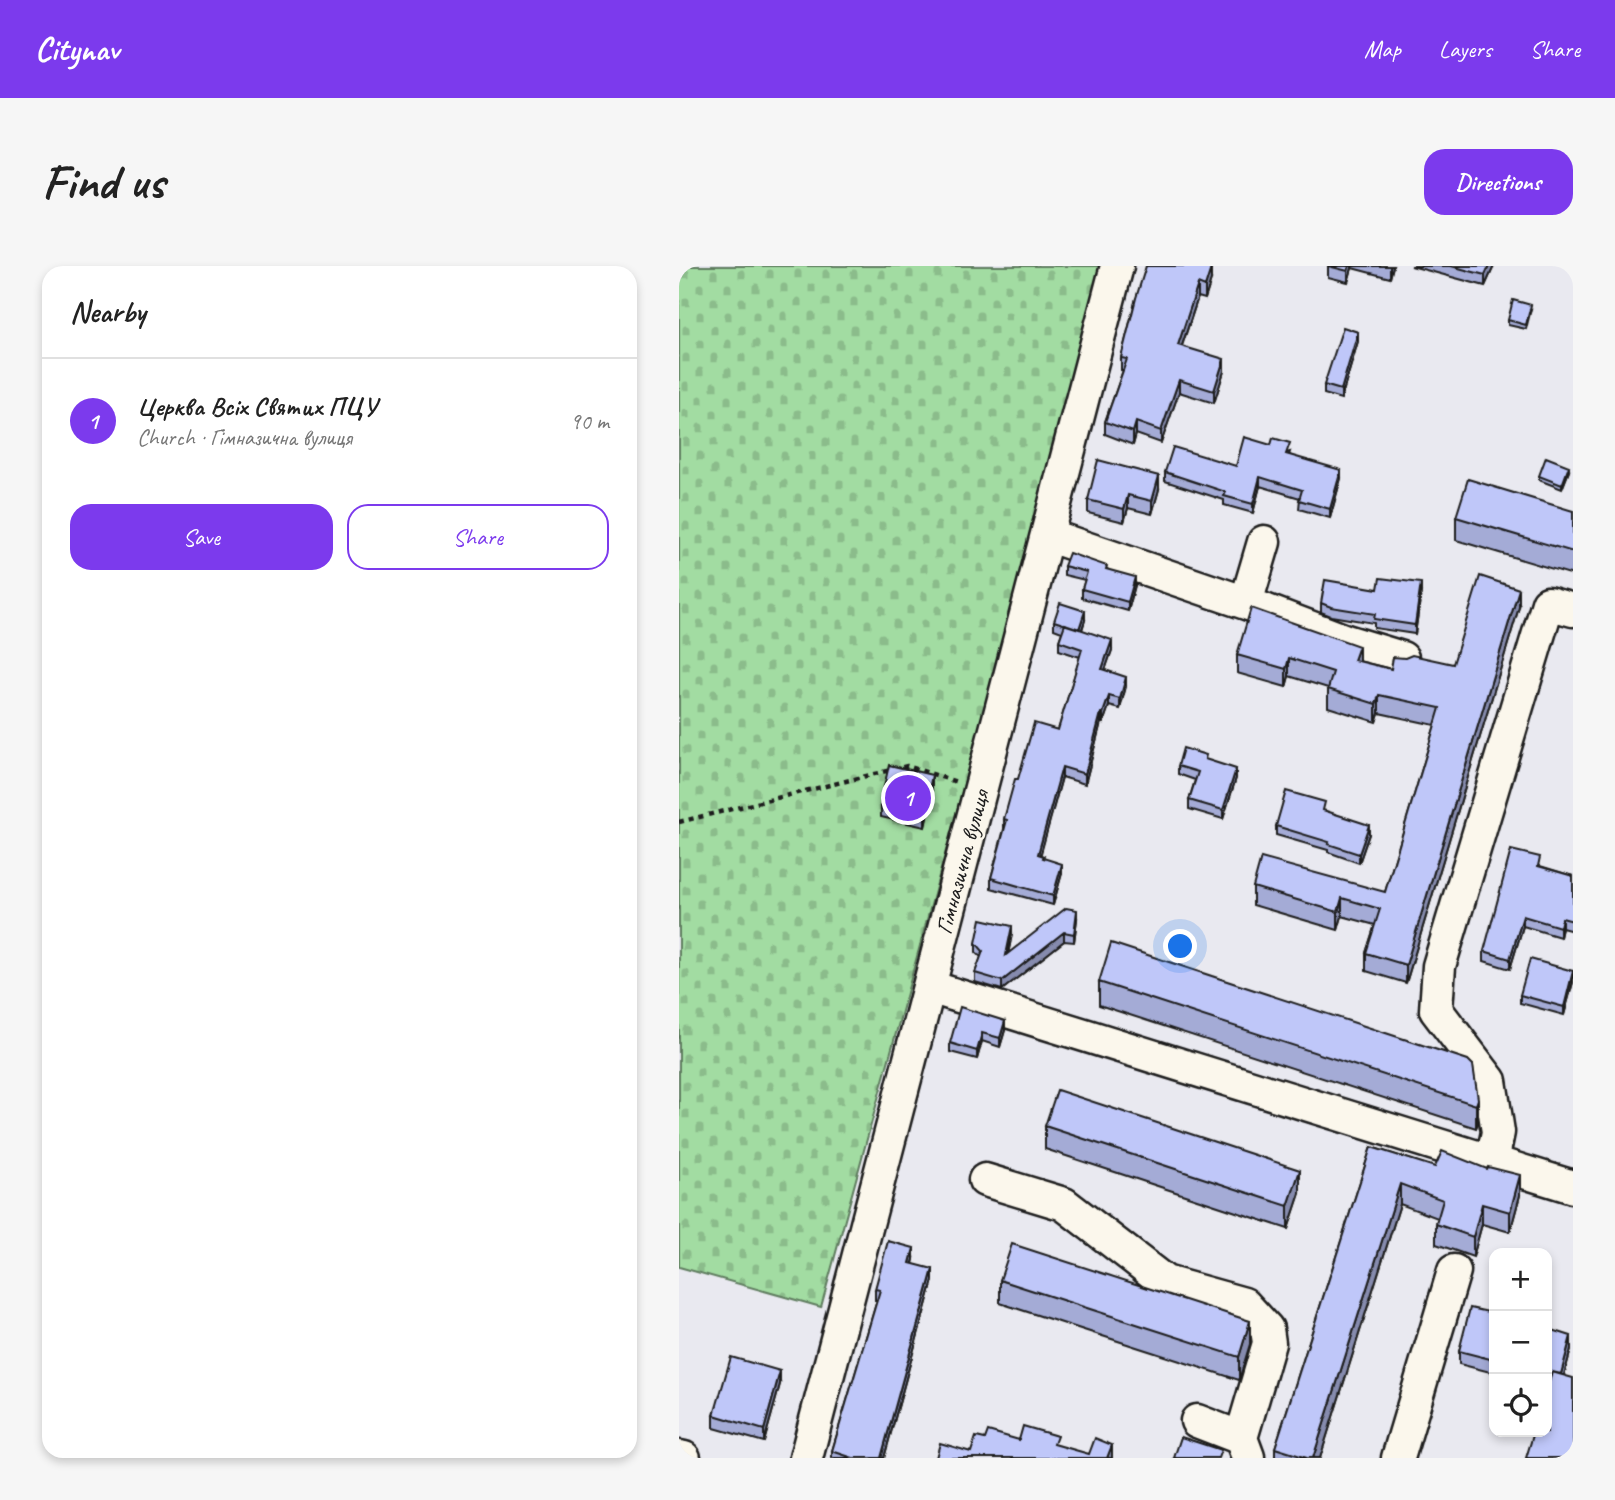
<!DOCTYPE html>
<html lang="en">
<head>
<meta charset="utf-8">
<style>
	:root { --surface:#fff; --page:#f6f6f6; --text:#222; --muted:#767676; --line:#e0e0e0; --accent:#7c3aed }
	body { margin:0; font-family:Caveat,sans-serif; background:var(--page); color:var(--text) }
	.controls { position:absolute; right:21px; bottom:21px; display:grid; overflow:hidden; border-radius:14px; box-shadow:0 4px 10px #0003 }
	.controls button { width:63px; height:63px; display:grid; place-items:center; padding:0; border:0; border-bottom:2px solid var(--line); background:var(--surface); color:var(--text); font:35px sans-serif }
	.you { position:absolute; left:502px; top:681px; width:24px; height:24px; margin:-18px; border:5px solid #fff; border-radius:50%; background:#1a73e8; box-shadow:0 0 0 10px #1a73e833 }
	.badge { display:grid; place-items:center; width:46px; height:46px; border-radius:50%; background:var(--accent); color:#fff; font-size:23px; font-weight:700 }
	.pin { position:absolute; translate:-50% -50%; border:4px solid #fff; box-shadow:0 2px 7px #0006 }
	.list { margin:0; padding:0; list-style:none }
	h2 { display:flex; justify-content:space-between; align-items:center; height:91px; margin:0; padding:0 28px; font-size:30px }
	h2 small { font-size:23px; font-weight:400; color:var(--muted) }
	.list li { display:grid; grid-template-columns:46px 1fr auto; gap:21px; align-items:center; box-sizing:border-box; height:126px; padding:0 28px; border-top:2px solid var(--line) }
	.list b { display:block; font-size:26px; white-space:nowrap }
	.list p { margin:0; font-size:23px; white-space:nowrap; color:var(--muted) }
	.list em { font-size:23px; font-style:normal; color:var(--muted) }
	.actions { display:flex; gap:14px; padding:21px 28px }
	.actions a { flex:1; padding:16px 0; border:2px solid var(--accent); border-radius:21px; text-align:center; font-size:24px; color:var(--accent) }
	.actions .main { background:var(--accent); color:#fff }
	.icon { flex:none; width:38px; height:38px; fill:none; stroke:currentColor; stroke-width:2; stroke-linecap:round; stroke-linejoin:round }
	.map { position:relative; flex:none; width:894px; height:1192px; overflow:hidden; border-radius:21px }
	header { display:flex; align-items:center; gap:42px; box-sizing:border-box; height:98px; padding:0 35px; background:var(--accent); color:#fff }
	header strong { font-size:33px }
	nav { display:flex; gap:38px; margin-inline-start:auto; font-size:24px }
	.intro { display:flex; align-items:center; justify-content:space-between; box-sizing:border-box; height:168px; padding:0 42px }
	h1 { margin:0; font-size:49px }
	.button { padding:18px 32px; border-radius:21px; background:var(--accent); color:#fff; font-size:24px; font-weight:700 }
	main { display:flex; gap:42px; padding:0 42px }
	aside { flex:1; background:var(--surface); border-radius:21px; box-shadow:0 4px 10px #0003 }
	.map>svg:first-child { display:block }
	.cemetery { fill:url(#cemetery-stones); stroke:#5f7c5f; stroke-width:2 }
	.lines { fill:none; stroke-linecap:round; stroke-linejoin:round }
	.minor-casing { stroke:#1c1c1c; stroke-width:37 }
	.path { stroke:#1c1c1c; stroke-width:4.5; stroke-dasharray:5 5; stroke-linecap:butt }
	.minor { stroke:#fbf7ec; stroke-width:32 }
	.wall { fill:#a4abd6; stroke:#1c1c1c; stroke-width:2 }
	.shaded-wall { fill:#868bae; stroke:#1c1c1c; stroke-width:2 }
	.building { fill:#bfc7f9; stroke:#1c1c1c; stroke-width:2 }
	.labels { text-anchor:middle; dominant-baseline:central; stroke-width:5; stroke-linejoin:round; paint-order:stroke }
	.street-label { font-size:24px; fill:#1c1c1c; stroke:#fbf7ec }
</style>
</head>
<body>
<header>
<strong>Citynav</strong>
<nav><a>Map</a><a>Layers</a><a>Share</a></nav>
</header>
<div class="intro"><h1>Find us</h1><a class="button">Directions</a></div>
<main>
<aside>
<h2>Nearby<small></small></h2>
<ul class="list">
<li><span class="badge">1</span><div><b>Церква Всіх Святих ПЦУ</b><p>Church · Гімназична вулиця</p></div><em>90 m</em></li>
</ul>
<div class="actions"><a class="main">Save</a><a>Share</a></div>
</aside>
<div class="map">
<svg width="894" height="1192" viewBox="0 0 894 1192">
	<defs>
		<pattern id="cemetery-stones" width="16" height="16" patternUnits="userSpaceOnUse" patternTransform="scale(1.75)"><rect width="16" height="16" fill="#a2dca2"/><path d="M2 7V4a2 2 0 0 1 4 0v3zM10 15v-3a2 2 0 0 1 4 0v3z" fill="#8bbc8b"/></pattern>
	</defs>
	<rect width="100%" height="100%" fill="#e9e9f0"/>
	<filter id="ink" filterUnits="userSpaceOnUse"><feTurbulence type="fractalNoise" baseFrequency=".0143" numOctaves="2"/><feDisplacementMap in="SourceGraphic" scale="14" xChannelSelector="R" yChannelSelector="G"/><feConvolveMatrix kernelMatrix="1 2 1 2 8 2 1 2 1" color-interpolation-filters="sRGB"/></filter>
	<g filter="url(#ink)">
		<path class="cemetery" d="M0,0H427L142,1041L0,1001Z"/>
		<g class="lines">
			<defs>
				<path id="minor" d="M368,269L567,337L667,375L723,392
					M567,337L585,276
					M251,721L894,921
					M813,896L819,866L811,815L757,744L760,700L869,337L894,344
					M306,914L385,938L486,1016L565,1038L588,1063L590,1077L562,1172
					M518,1155L562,1172L569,1191
					M0,1191L5,1192
					M127,1192L438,0
					M719,1192L775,1005"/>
			</defs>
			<use href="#minor" class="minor-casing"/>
			<path class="path" d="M0,556L228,500L278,516"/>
			<use href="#minor" class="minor"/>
		</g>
		<path class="wall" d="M649,0H714L711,12L673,2L669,16L649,11Z
			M732,0H815L806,20Z
			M532,14L526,33L519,31L503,80L545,105L535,137L500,126L482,177L457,168L454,179L426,168V156L444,104H442V92L457,32Z
			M852,43L847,63L829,59V54Z
			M679,75L662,133L645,128V119Z
			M611,186L610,189L662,212L651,252L620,243L621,232L581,220L574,247L545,239V234L486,215V206L557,200Z
			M890,205L883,223L860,214V210Z
			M480,223L473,248L449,242L445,256L409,247V234Z
			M894,245V309L777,274V251Z
			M385,300L428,303L456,319L449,345L403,332V323L406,314L385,309Z
			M699,323L742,326L736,368L695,362V357L652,350L642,346V337Z
			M840,341L727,717L687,705V687L696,659L663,650L659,664L574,639V621L706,626L756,459L700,447L697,456L649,441V422L610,410L607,421L558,407V389L680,395L712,403L774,398Z
			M406,354L403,364L433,384L426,404L447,420L441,443L430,440L424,457L422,456L406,518L383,511L361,589L383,607L374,639L312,622V612L325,563V553L339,513L379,464L401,391L380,384V375L383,366L375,363V355Z
			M527,494L557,512L544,553L510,543V534L516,514L499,508V500Z
			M253,525L246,561L202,551V534Z
			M646,545L690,568L680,597L649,586V584L597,569V560Z
			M861,600L894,610V665L883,662L881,671L844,660L831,703L805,695V685Z
			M398,653L395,676L385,675L323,724L296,716V707L302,691L297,686V677L333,668L329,688Z
			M894,705V716L885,749L841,737V729Z
			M420,716L794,799L799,856L797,862L420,739Z
			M326,755V764L321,781L303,775L298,793L271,786V777Z
			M366,860L621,927L609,963L366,883Z
			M692,881L841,929L831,966L803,958L794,991L757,978V958L759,952L721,938L641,1192H596V1182Z
			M235,993L234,998L254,1014L205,1192H153V1185L198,1034H196V1023Z
			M321,1014L571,1078L560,1114L321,1037Z
			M815,1046V1107L780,1098V1085Z
			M868,1059L870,1063L892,1083L885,1109L869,1120Z
			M101,1118L85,1176L35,1162V1149Z"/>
		<path class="shaded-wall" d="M670,0H673V2L669,16V5Z
			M711,0H714L711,12Z
			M810,0H815L806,20V9Z
			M532,2V14L526,33V21Z
			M519,18V31L499,91V79Z
			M679,66V75L662,133V124Z
			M545,93V105L535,137V125Z
			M500,114V126L482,177V165Z
			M457,156V168L454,179V166Z
			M890,200V205L883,223V219Z
			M662,204V212L651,252V243Z
			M480,210V223L473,248V235Z
			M581,211V220L574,247V238Z
			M449,229V242L445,256V243Z
			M456,311V319L449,345V336Z
			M742,317V326L736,368V359Z
			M840,323V341L727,717V699Z
			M406,345V354L400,372V363Z
			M433,374V384L423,413V403Z
			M680,380V398L675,394Z
			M610,392V410L607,421V403Z
			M447,411V420L441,443V433Z
			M700,429V447L697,456V438Z
			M430,430V440L424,457V447Z
			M422,447V456L406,518V508Z
			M383,501V511L359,598V588Z
			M557,503V512L544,553V544Z
			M253,509V525L246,561V544Z
			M690,559V568L680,597V588Z
			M383,598V607L374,639V630Z
			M663,632V650L659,664V646Z
			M398,644V653L395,676V668Z
			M844,650V660L831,703V693Z
			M883,652V662L881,671V661Z
			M333,660V668L327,698V689Z
			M385,666V675L323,724V715Z
			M894,708V716L885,749V741Z
			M326,755V764L321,781V772Z
			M303,767V775L298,793V785Z
			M799,833V856L797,862V839Z
			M621,904V927L609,963V940Z
			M841,909V929L831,966V946Z
			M721,918V938L641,1192H634Z
			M803,938V958L794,991V971Z
			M235,982V993L231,1008V997Z
			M254,1003V1014L205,1192H202Z
			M571,1055V1078L560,1114V1091Z
			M892,1070V1083L881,1124V1111Z
			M101,1105V1118L85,1176V1164Z
			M433,1179V1192H428Z"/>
		<path class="building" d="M467,0H527L532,2L526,21L519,18L499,79L545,93L535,125L500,114L482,165L457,156L454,166L426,156L448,93L442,92L457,32Z
			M649,0H670L669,5Z
			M772,0H810L806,9Z
			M834,34L852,39L847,59L829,54Z
			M664,61L679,66L662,124L645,119Z
			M565,171L592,179L594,172L611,177L607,188L662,204L651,243L620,234L623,224L581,211L574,238L545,230L547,226L486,206L494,181L557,200Z
			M867,191L890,200L883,219L860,210Z
			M419,194L480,210L473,235L449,229L445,243L409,234Z
			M789,213L894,245V286L777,251Z
			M390,287L428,300L427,303L456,311L449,336L403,323L408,306L385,300Z
			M801,310L840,323L727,699L687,687L701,643L663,632L659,646L574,621L582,592L706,626L761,442L700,429L697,438L649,423L654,406L610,392L607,403L558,389L572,342L680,380L675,394L712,403L714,391L726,392L733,389L774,398Z
			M701,312L742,317L736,359L695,353L696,348L652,341L642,337L646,314L699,323Z
			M381,337L406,345L400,363L375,355Z
			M386,358L433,374L423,403L447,411L441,433L430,430L424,447H422L406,508L383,501L359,588L365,590L364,592L383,598L374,630L312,612L328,554L325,553L336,513H339L355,457L379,464L403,383L380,375Z
			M504,482L527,489L526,493L557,503L544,544L510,534L519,506L499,500Z
			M210,499L253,509L246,544L202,534Z
			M607,525L646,536L644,544L690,559L680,588L649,578L650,576L597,560Z
			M832,584L861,591L859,600L894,610V655L883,652L881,661L844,650L831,693L805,685Z
			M387,642L398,644L395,668L385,666L323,715L296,707L304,685L297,677L302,653L333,660L327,689Z
			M432,677L789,794L794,799L799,833L797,839L420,716Z
			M851,693L894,705L885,741L841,729Z
			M281,741L326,755L321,772L303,767L298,785L271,777Z
			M378,824L621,904L609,940L366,860Z
			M692,881L756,901L763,885L808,903L809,901L841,909L831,946L803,938L794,971L757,958L764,934L721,918L634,1192H628L596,1182Z
			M209,975L235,982L231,997L254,1003L202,1192H174L153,1185L201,1024L196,1023Z
			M333,978L571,1055L560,1091L321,1014Z
			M791,1042L814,1047L815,1046V1094L780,1085Z
			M868,1059L870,1063L892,1070L882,1108L873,1106L872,1108L868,1107Z
			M52,1091L101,1105L85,1164L35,1149Z
			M873,1106L894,1112V1192H847L855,1166H868V1123Z
			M344,1160L378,1170L375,1178L410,1188L416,1172L433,1179L428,1192H257L261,1177L292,1186L297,1171L306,1173L309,1165L340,1174Z
			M502,1171L542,1184L539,1192H495Z"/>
	</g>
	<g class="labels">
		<g class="street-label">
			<text transform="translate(283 596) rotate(-75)">Гімназична вулиця</text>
		</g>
	</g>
</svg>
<div class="controls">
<button>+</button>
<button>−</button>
<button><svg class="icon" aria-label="locate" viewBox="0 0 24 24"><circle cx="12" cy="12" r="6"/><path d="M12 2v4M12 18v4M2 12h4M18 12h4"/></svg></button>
</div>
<div class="you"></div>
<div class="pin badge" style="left:229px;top:532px">1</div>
</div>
</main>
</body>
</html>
